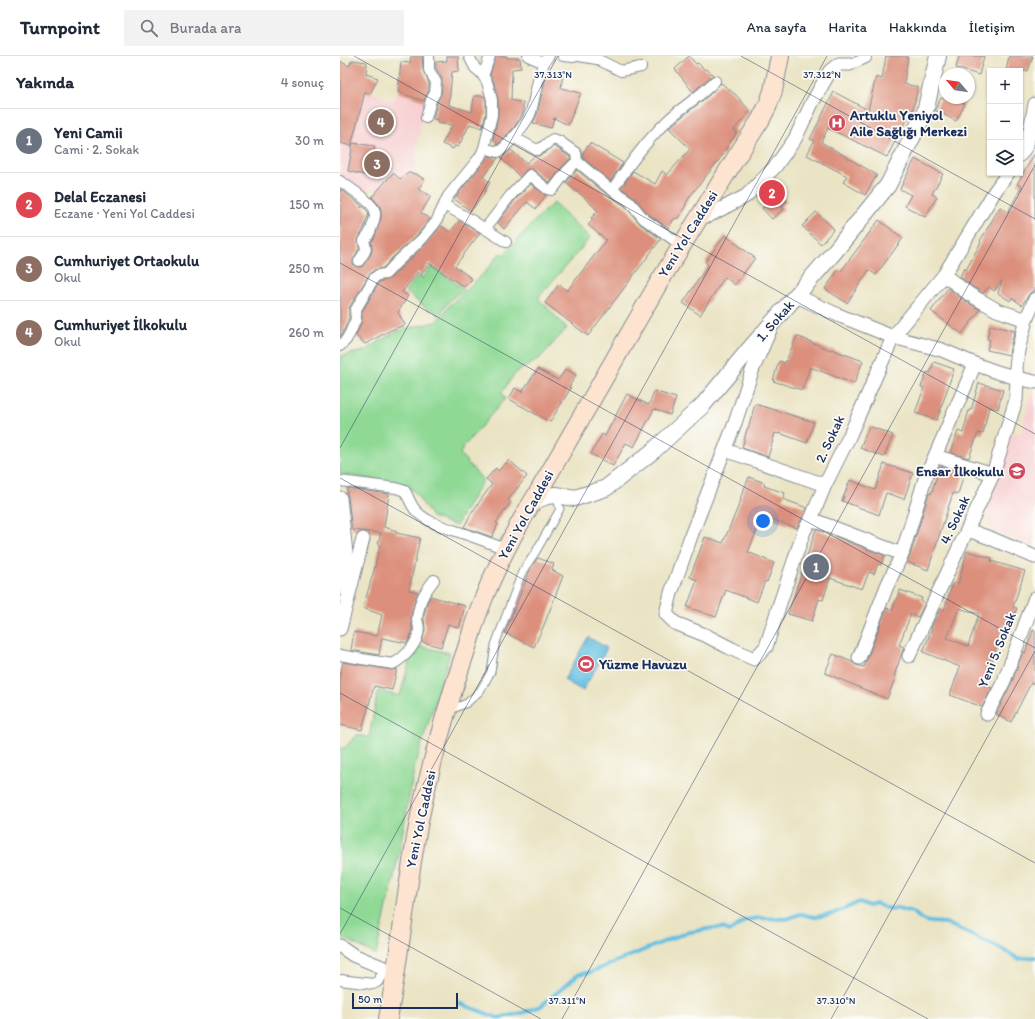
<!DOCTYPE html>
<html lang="tr">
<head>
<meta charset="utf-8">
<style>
	:root { --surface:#fff; --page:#f2f2f3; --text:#1f2937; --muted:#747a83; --line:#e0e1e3; --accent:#d1495b }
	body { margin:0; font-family:Itim,sans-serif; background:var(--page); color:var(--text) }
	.controls { position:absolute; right:12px; top:12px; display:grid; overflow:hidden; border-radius:0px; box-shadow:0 1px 3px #0004 }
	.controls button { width:36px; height:36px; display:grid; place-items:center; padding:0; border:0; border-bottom:1px solid var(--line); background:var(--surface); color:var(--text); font:20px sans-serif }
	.compass { position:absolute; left:599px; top:12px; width:36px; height:36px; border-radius:50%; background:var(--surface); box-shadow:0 1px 3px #0004; rotate:299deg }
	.scale { position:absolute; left:12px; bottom:10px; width:106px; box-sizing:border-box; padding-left:4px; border:2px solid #1b2f5e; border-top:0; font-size:11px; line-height:14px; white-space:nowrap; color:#1b2f5e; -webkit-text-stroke:3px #fdfcf7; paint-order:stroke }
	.you { position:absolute; left:423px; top:465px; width:14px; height:14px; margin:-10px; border:3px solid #fff; border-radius:50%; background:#1a73e8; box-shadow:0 0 0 6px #1a73e833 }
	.badge { display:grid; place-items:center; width:26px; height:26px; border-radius:50%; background:var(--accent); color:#fff; font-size:13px; font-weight:700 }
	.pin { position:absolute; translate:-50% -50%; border:2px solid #fff; box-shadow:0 1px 4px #0006 }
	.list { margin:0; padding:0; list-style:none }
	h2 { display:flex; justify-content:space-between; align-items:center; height:52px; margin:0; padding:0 16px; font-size:17px }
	h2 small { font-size:13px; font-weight:400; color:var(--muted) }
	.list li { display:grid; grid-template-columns:26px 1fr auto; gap:12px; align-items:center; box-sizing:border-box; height:64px; padding:0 16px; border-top:1px solid var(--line) }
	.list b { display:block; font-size:15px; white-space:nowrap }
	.list p { margin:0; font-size:13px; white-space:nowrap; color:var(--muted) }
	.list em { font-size:13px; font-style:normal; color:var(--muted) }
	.icon { flex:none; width:22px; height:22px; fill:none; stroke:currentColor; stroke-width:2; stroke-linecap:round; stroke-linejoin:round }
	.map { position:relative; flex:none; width:695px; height:963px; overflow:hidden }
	header { display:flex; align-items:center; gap:24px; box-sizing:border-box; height:56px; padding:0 20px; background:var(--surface); border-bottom:1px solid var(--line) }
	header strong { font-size:19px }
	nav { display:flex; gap:22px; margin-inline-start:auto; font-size:14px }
	.search { width:280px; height:36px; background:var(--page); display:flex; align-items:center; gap:10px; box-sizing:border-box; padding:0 14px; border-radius:0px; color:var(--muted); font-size:15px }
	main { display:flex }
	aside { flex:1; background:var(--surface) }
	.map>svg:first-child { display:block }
	.built { fill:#f7cfd1 }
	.green { fill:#8fd995; stroke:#55847a }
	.water { fill:#62bfe0; stroke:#3e779f }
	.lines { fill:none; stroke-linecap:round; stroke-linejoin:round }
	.stream { stroke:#62bfe0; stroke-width:4 }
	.building { fill:#dc8f7c; fill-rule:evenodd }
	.service-casing { stroke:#828a91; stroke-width:9 }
	.pedestrian-casing { stroke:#828a91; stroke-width:12 }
	.minor-casing { stroke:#828a91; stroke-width:15 }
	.tertiary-casing { stroke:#828a91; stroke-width:18 }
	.secondary-casing { stroke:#828a91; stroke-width:20 }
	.service { stroke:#fff; stroke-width:7 }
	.pedestrian { stroke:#fff; stroke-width:10 }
	.minor { stroke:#fff; stroke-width:13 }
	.tertiary { stroke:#fff; stroke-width:16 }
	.secondary { stroke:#fde4d0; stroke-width:18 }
	.ticks { fill:none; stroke:#1b2f5e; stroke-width:1; stroke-opacity:0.45 }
	.labels { text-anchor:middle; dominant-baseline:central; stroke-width:3.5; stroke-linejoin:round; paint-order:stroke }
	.poi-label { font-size:14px; font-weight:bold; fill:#1b2f5e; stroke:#fdfcf7; text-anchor:start }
	.street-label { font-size:14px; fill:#1b2f5e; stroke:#fdfcf7 }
	.ticks-label { font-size:10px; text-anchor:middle; fill:#1b2f5e; stroke:#fdfcf7; stroke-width:3.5; stroke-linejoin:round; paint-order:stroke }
</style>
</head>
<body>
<header>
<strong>Turnpoint</strong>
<div class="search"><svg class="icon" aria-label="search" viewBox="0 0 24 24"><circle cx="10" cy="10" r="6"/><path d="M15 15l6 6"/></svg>Burada ara</div>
<nav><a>Ana sayfa</a><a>Harita</a><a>Hakkında</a><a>İletişim</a></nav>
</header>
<main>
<aside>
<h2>Yakında<small>4 sonuç</small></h2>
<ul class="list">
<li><span class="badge" style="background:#6b7280">1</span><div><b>Yeni Camii</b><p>Cami · 2. Sokak</p></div><em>30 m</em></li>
<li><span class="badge" style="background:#e0444e">2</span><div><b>Delal Eczanesi</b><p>Eczane · Yeni Yol Caddesi</p></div><em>150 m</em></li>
<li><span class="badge" style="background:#8d6e63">3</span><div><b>Cumhuriyet Ortaokulu</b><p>Okul</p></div><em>250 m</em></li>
<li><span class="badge" style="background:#8d6e63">4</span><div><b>Cumhuriyet İlkokulu</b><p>Okul</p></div><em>260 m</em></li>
</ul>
</aside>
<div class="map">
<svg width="695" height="963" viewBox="0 0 695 963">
	<rect width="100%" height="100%" fill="#fdfcf7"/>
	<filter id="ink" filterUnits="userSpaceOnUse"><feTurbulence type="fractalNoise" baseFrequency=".025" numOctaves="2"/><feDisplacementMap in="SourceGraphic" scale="8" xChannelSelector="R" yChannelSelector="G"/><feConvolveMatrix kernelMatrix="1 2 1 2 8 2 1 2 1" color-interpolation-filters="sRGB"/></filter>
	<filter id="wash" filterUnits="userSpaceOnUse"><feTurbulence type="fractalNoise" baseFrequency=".012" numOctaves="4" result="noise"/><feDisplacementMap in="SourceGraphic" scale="16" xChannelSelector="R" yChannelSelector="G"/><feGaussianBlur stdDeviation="0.9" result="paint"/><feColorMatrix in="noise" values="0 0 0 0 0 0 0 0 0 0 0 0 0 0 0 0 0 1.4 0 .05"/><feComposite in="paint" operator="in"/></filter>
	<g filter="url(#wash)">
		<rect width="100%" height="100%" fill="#eae4c4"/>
		<path class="built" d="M0,26L31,36L53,45L58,36L84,45L73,118L60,123L53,117L37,135L32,130L24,139L0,120Z
			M690,338L695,339V490L653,475L648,465V451L671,378L682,376Z"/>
		<path class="green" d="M214,147L250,182L198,242L227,272L198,304L176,316L162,336L165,343L124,390L120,398L143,424L116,470L92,461L74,435L65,429L0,418V300L25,295L43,283L58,275L77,270L96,266L112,247L146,215L160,197L163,199L203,156Z
			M91,210L124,233L110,244L98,260L93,253L90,255L65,235L78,220L81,222L83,221Z
			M78,590L110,597L74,713L58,803L36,899L0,880V692H5L16,679L29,681L38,635L60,640L69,607Z"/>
		<path class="water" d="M248,581L267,592L243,635L224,624Z"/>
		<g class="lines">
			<path class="stream" d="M119,947L158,962L182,957L201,950L239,918L251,916L345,877L373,872H383L390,875L406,864L419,862L446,863L460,858L475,861L492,858L520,846L528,850L537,848L543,851L550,853L557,852L573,856L581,863L589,866L606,867L657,891L669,897L678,903L695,901"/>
		</g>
		<g id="blocks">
			<path class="building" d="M71,0H82L83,14L89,27V35L84,45L58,36L61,6L70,7Z
				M107,0H118L119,15L112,16L109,49L132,56L134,40H144L146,45V58L142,72L130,68L118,91L115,90L113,93L102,88L112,69L97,67L98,64L93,63L97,47L101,38L102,27V23L96,12V6L107,5Z
				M156,0H167V2H180L181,12L172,13L171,44L183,47V57L172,74L157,89H156L157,87L153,83L158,60V44L153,24L150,19Z
				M349,0L356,8L358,7L365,14L367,13L373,19L353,36L335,13Z
				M546,0H568L564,28L578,31L572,58H569L547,101L488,72L481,86L537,119L525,139L503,126L507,120L467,99L474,85L470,83L494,36L528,54L536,21L542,23Z
				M619,0H644L639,19L616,12Z
				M669,0H693L688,15H666Z
				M12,4L27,6L26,18L38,22L30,38L25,36L11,90L0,87V5L9,10Z
				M208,14L223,18L221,32L241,37L228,69L214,62L211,72L193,67L197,58Z
				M381,27L396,39L410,55L394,74L397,76L385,94L386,95L351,139L346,147V149L338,162L334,163L328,172L308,158L294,141L281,132L293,115L315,128L322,115L327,119L350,93L329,72L338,64L368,40Z
				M601,42H614L625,48L616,65L595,54Z
				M13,87L35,90L28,120L8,115Z
				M250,87L283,107L270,125L243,102V97Z
				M214,90L230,101V103L222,111L210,127L192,113H188L186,114L180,121L161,102L171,94L186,107L195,100H199L205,97Z
				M695,97V234L690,237L682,249L672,242L670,245L658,237L662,225L654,235L649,231L643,237L633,231L620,221L624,212L626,214L641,186L640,185L660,151L668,156L682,130L677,128Z
				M148,100L158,102L143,121L150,126L142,141L131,155L114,143L145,105Z
				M575,103L603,118L592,138L597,141L585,161L565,150L571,139L560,133Z
				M237,114L265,137L285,150L300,168L321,183L248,280L205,247L219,228L227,235L266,184L248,169L253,164L251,162L258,155L244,141L226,127Z
				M53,117L60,123L68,117L76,118L85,124L78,133L91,140L81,157L90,163L77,179L52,202L43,212L34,214L29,219L9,252V262L4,274L0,281V133L21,149V152L23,150L29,157L24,172L18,184L19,193L13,204V208L15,210L18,211H22L24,208L31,198L32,193L31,186L34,183L41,162V155L40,150L32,141Z
				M191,128L206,139L196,153L187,146L164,173L158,167L175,144Z
				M438,137L447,145L441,150L444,153L432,163L422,152Z
				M476,156L494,173L481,188L462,170Z
				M539,164L563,182L536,219L529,214L507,247L485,233L498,214L501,215Z
				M119,165L140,177L115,210L132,223L124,231L89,207L81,219L78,216L62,236L68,240L58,256L65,269L51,274L25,288L16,280L22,265V256L39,226L51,222L61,212L86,188L101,170L110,176Z
				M385,179L415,202L395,229L385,221L360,259L343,247L368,209L365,206Z
				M608,232L624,244L640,254L622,278L591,255Z
				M650,269L675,275L670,292L669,299L647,294L650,284L647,283Z
				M457,280L490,294L491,293L523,305L514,328L470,311L462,334L433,325L439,305L445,307Z
				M594,306L614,313L597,364L575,357L584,332L581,331L587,316L590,317Z
				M198,313L218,324L226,313L236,319L229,331L231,332L210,366L169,343L175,332L182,336Z
				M639,327L663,334L658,353L649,351L643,378L638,377L629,402L611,397L618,375L623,377L629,354H631Z
				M314,335L336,342L330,359L314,353L294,391L286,387L273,410L251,398L262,378L265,380L287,338L309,349Z
				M415,348L474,366L467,387L439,377V378L435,377L428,401L402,392L407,373H408Z
				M529,370L553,379L544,401L520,392Z
				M169,404L187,420L168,444L171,446L156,467L158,468L152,481L124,471L133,454V455L152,428L146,423L156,412L158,415Z
				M544,408L573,417L564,443L546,437L539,459L502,445L510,424L535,434Z
				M600,410L624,418L618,438L613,437L588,514L567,506L570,500L589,437L591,438Z
				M409,421L425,427L424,430L445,437L443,443L467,452L457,472L423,460L408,496L434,507L427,526L425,525L417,546L386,534L376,561L347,551L357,524L350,521L365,481L383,487L401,444L400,443Z
				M7,432L49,438L44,471L57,475L56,477L80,482L69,534L78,536L75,543L71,559V564L72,572V577L67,587L42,582L39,599L11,594L14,576L37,580L42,559L23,552L34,514L40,489L38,488L41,477L12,474L8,441L7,438Z
				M476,473L545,500L541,509L538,508L534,518L529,516L522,533L490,522L483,544L479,543L472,565L448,558Z
				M627,495L652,502L651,505L685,515L673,551L677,552L671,570L665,568L644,629L652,632L642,651L610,639L620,611L583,596L592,572H591L600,553L604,554L613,527L618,528ZM619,552L639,558L628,590L607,582Z
				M198,502L214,508L212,514L223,520L204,569L194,591L165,577L191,511Z
				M560,534L582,542L581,545L585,547L578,561L571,558L559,589L564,591L554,620H556L547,643L485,617L493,598L512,606L516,609L524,611L547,552L552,554Z
				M90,540L125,550L119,572L108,568L101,591L82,586L85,574L84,563V559L87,547Z
				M693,574L695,575V628L691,627L671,666L656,658L671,628L683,596L685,597Z
				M3,606L52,614L57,613L52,634L34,630L22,674L0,669V619Z"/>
		</g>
	</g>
	<g filter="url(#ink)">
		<use href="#blocks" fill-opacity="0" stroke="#828a91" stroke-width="1"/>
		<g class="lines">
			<defs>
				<path id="service" d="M115,652L127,647L140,635L151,616L155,589L182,516L195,497L220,453L216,439"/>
				<path id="pedestrian" d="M188,0L204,7
					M223,0L234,1L235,0
					M239,0L257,3L281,15L301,11
					M510,8L517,6L526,2V0
					M143,20L150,0
					M86,62L91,44L95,37L96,26L89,14V0
					M173,81L197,94C205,91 207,86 213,83L219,85L236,97L237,105L245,112L269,132L289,145L304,163L334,184
					M144,92L158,96C167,91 188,66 191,56C195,42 199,8 209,0
					M0,125C7,130 35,148 35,156C36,161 31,175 28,180C26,181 25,183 24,185C28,195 25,195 19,205
					M272,134C289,109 306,85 328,64C343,50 361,40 375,25
					M104,149L128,162L166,186
					M145,173L170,140L190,119L207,133L211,134L214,132L227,115L237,105
					M0,290L6,284L10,277L16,263L15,255L34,222L38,219L46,218L56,207L82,183L96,166L108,140L140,101L144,92L152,59V44L150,36L147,26L141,17L135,12L129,0
					M0,425L56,432L65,435C69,442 71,450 77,456C88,467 107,472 122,477C136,482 151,487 165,493
					M0,599L22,603L53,608C65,601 78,588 79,573C79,570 78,567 77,564C77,559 79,553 80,548C82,539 88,532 94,524
					M0,924L33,928L37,926L47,913"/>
				<path id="minor" d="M680,99L687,89L695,48
					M368,160L406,140L435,111L455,83L472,47L490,15L499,8H510
					M604,219L629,238L657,254L686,264
					M457,240L498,259L553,281L602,294L635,308L657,316L677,322L695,326
					M430,274L412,315L395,367L352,477L331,537L326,558L335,567L365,579L392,593L414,603L426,591L439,550L464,475L471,463L485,429L509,381L553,281L604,219L655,135L668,117
					M385,394L485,429
					M595,400L653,418
					M0,442L6,497L4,525L8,543
					M471,463L562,498
					M628,474L650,482L695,501
					M0,573L23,483
					M569,600L653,418L676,344L677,322L676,312L678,294L686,264L695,243
					M519,602L547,530L562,498L585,423L635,308
					M647,658L664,625L695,542
					M0,890L13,899L56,917"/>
				<path id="tertiary" d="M192,446L207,440L216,439L235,442L266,432L313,395L363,349L407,296L495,195L548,129L585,56L598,0"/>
				<path id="secondary" d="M48,963C60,896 67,827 80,760C91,707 106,654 123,603C129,587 133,570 139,554C155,512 175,473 199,435L318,228L397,100L421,63L428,49L433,35L440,0"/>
			</defs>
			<use href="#service" class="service-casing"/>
			<use href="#pedestrian" class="pedestrian-casing"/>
			<use href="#minor" class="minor-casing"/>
			<use href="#tertiary" class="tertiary-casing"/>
			<use href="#secondary" class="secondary-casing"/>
			<use href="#service" class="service"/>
			<use href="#pedestrian" class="pedestrian"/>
			<use href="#minor" class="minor"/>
			<use href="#tertiary" class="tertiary"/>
			<use href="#secondary" class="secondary"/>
		</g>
	</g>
	<path class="ticks" d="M14,0L695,378M401,0L695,163M0,207L695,592M0,392L218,0M0,422L695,807M0,637L588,963M0,852L201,963M0,878L487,0M222,963L695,109M491,963L695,595"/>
	<defs>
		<symbol id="hospital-disc" viewBox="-11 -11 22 22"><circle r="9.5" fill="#d1495b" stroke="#fdfcf7"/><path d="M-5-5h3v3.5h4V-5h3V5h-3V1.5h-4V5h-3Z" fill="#fff"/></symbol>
		<symbol id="school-disc" viewBox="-11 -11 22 22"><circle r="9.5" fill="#d1495b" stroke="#fdfcf7"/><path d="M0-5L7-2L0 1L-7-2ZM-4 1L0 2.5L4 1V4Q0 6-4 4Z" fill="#fff"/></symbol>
		<symbol id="stadium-disc" viewBox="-11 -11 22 22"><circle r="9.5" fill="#d1495b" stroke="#fdfcf7"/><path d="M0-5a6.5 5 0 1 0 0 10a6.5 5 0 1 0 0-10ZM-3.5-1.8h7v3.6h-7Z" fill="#fff"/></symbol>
	</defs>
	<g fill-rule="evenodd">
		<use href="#hospital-disc" x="487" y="57" width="20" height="20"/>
		<use href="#school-disc" x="667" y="405" width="20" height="20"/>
		<use href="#stadium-disc" x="236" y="598" width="20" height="20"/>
	</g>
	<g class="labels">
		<g class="poi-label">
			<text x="510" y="59">Artuklu Yeniyol<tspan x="510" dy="16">Aile Sağlığı Merkezi</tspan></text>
			<text x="664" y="415" text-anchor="end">Ensar İlkokulu</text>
			<text x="259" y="608">Yüzme Havuzu</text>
		</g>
		<g class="street-label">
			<text transform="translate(348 178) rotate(-58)">Yeni Yol Caddesi</text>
			<text transform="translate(435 265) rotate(-49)">1. Sokak</text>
			<text transform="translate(490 383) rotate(-65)">2. Sokak</text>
			<text transform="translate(186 459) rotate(-61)">Yeni Yol Caddesi</text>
			<text transform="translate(615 464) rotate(-65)">4. Sokak</text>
			<text transform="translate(657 594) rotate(-68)">Yeni 5. Sokak</text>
			<text transform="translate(81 763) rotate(-78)">Yeni Yol Caddesi</text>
		</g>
	</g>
	<g class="ticks-label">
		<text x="213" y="22">37.313°N</text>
		<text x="482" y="22">37.312°N</text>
		<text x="227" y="948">37.311°N</text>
		<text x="496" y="948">37.310°N</text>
	</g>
</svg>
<div class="controls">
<button>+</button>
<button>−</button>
<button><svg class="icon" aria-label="layers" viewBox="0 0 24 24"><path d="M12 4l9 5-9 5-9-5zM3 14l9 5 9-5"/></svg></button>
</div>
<svg class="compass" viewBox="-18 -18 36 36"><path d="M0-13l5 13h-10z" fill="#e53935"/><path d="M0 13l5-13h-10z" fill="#747a83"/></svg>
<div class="scale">50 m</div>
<div class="you"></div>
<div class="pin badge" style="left:476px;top:511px;background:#6b7280">1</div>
<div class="pin badge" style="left:432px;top:137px;background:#e0444e">2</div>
<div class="pin badge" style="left:37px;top:108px;background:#8d6e63">3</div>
<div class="pin badge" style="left:41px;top:66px;background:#8d6e63">4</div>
</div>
</main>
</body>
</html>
